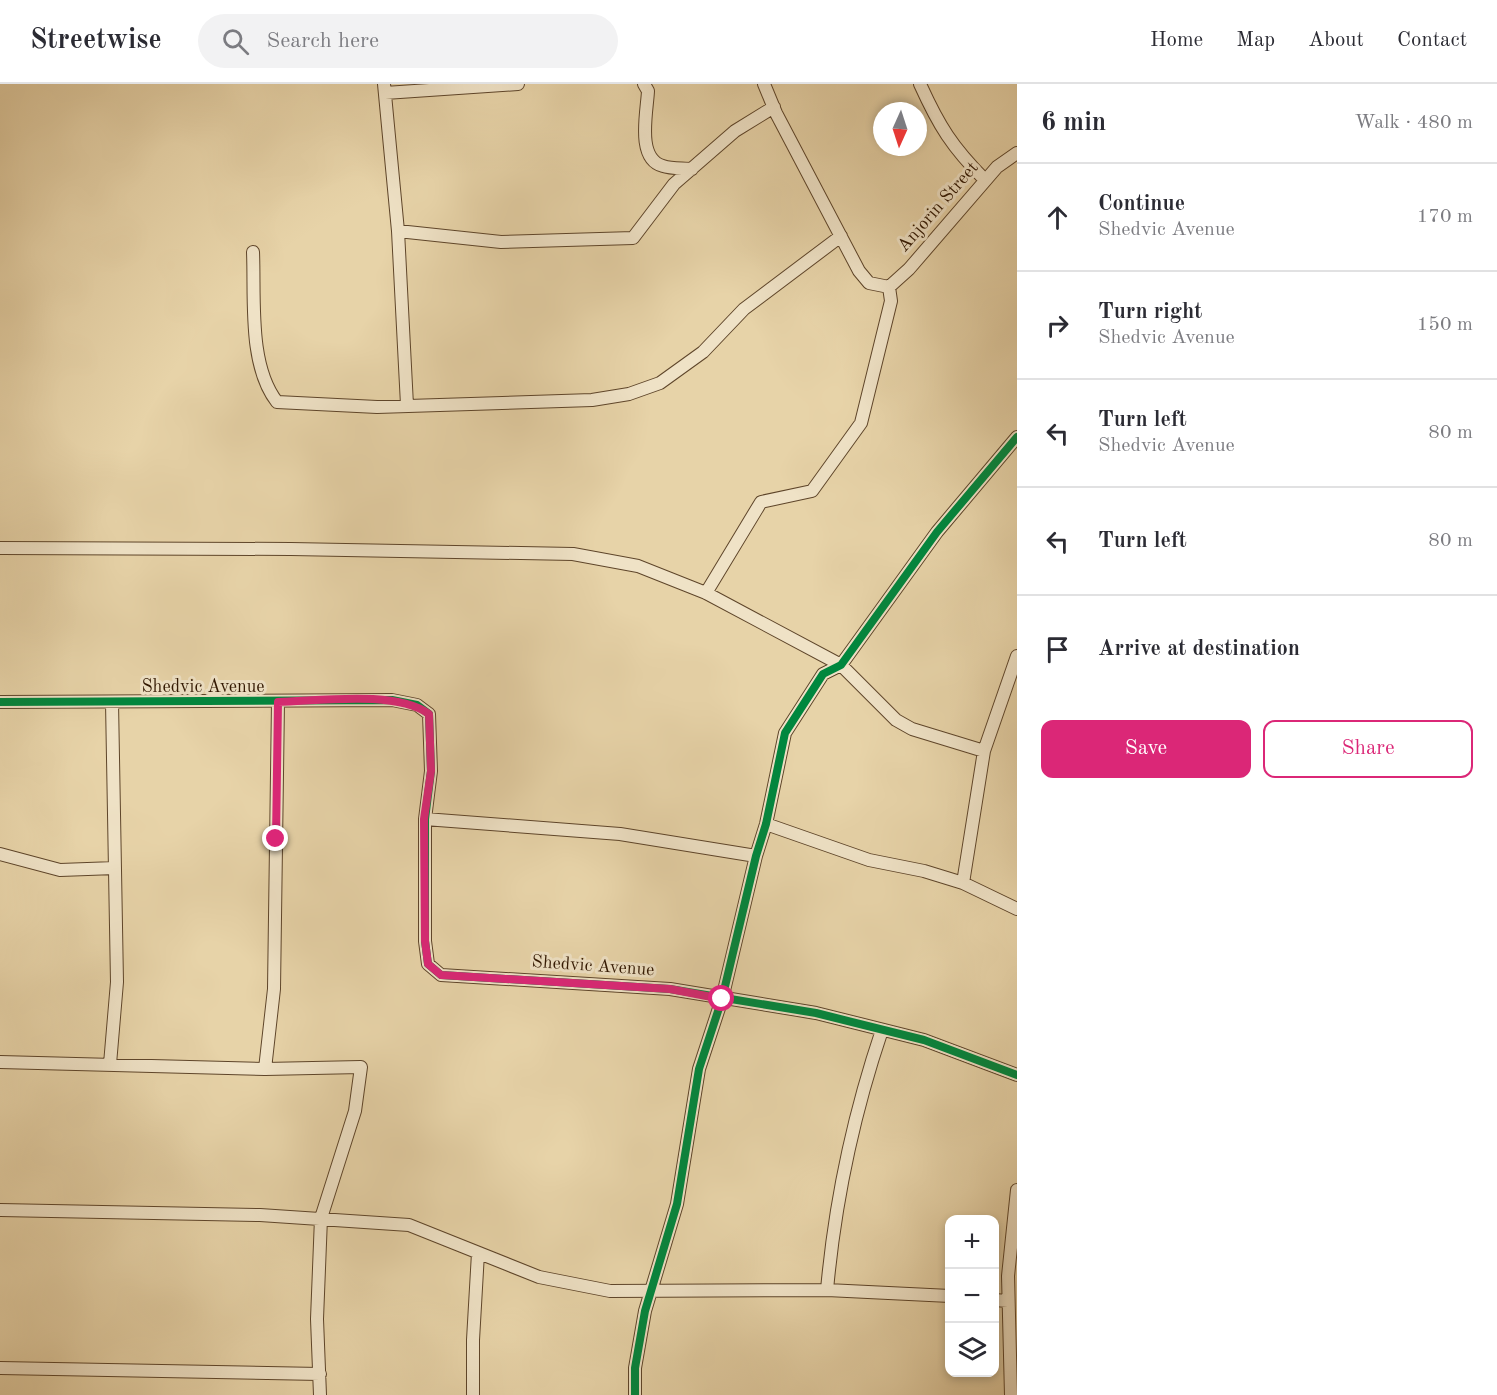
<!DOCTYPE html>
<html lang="en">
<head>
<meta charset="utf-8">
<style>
	:root { --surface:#fff; --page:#f2f2f3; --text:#2b2b33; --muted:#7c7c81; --line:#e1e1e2; --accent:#db2777 }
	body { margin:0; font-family:"Old Standard TT",serif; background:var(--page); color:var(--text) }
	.controls { position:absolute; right:18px; bottom:18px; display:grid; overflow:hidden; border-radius:12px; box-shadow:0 3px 9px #0003 }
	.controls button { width:54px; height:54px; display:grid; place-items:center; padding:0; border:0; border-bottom:2px solid var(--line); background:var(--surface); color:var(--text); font:30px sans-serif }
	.compass { position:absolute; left:873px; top:18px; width:54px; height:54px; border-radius:50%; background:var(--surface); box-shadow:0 3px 9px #0003; rotate:183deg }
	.stop { position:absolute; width:18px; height:18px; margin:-14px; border:4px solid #db2777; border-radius:50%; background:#fff }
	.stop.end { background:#db2777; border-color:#fff; box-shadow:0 2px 6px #0008 }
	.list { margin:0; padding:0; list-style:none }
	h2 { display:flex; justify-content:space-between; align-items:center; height:78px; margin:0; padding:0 24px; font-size:26px }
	h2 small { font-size:20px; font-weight:400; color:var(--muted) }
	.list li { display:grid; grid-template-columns:39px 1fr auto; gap:18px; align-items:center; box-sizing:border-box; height:108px; padding:0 24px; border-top:2px solid var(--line) }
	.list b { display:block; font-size:22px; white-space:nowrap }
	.list p { margin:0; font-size:20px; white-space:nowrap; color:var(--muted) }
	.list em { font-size:20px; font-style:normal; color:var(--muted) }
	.actions { display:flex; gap:12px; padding:18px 24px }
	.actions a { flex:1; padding:14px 0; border:2px solid var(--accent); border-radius:12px; text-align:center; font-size:21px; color:var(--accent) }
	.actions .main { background:var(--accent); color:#fff }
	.icon { flex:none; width:33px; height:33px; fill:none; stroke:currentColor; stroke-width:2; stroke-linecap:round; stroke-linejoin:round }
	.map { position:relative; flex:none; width:1017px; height:1311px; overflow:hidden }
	header { display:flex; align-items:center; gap:36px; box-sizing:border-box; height:84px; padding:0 30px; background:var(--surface); border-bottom:2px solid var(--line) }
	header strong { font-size:28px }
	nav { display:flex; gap:33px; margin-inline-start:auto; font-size:21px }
	.search { width:420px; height:54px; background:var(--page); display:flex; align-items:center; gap:15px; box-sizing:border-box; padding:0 21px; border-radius:33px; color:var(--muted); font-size:22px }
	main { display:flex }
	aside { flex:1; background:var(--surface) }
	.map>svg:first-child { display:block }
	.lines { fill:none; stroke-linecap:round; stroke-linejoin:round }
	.minor-casing { stroke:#5e452a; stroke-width:14 }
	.minor { stroke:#efe2c6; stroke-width:12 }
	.cycleway-casing { stroke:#efe2c6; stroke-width:11 }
	.cycleway { stroke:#00873e; stroke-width:8 }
	.route { stroke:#db2777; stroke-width:8 }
	.labels { text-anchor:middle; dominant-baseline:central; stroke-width:6; stroke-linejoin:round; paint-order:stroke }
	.street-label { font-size:18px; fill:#301600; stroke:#efe2c6 }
</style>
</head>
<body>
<header>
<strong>Streetwise</strong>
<div class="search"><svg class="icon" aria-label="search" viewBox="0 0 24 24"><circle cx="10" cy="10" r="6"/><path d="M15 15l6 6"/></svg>Search here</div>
<nav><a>Home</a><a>Map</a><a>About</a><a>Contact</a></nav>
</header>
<main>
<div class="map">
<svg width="1017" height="1311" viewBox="0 0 1017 1311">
	<rect width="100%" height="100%" fill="#e7d3a8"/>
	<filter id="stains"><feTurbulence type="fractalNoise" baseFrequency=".00333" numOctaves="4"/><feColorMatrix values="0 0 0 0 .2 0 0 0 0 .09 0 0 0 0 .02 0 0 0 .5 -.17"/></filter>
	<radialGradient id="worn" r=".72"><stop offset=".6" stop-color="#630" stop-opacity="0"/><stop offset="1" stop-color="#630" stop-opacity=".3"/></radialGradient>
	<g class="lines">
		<defs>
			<path id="minor" d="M384,0L398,147L407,321
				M644,0L648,7C647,28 636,75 663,82C671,85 683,84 692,85
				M764,0L776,29L859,187L869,199L889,203
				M920,0C939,42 952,63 985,96
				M385,9L518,0
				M398,147L501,158L633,154L674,100L735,47L774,23
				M253,168C255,214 248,281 277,318L377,323L592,316L629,310L660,299L703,268L744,225L841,152
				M889,203L909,185L997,83L1017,69
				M0,464L291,465L573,470L638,482L706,509L841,581L896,636L912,645L984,667
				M706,509L761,418L812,407L861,339L891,217L889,203
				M0,618L392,616L417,621L429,630L431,687L425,735V857L428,880L441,891L670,905L816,929L924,956L1017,991
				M425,735L620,750L756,772
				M766,740L869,776L924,787L963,799L1017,825
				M0,770L60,786L115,784
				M963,799L984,667L1017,572
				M0,978L265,985L361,983L355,1027L321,1134L317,1235L320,1311
				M110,980L117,898L112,618
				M265,985L274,905L278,618
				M0,1126L260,1131L409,1141L539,1193L610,1207L827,1206L950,1212
				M827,1206C835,1117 853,1032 882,946
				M994,1216L1008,1217
				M0,1284L320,1290
				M473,1311V1256L478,1169
				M635,1311V1284L645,1227L677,1120L699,985L722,915L756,772L766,740L785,649L823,590L841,581L937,448L1017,353
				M1011,1311L1008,1192L1017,1106"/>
		</defs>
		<use href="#minor" class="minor-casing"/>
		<use href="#minor" class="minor"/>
		<defs>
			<path id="cycleway" d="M0,618L392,616L417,621L429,630L431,687L425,735V857L428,880L441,891L670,905L816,929L924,956L1017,991
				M635,1311V1284L645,1227L677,1120L699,985L722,915L756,772L766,740L785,649L823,590L841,581L937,448L1017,353"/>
		</defs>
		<use href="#cycleway" class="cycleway-casing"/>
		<use href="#cycleway" class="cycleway"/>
	</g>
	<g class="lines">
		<path class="route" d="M276,755L278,618C320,617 395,606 429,630L431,687L424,735L425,857L428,880L441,891L670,905L722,915"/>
	</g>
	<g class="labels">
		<g class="street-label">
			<text transform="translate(938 123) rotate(-49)">Anjorin Street</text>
			<text x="203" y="603">Shedvic Avenue</text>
			<text transform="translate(593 882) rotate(4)">Shedvic Avenue</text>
		</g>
	</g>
	<rect width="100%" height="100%" filter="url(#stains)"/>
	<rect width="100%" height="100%" fill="url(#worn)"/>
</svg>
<div class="controls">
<button>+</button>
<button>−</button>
<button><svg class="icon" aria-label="layers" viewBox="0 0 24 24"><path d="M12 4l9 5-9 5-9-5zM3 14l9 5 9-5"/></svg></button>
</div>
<svg class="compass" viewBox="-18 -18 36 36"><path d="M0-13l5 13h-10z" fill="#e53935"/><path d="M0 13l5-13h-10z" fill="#7c7c81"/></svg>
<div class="stop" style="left:722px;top:915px"></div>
<div class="stop end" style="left:276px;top:755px"></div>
</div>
<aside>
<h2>6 min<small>Walk · 480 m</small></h2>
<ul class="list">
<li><svg class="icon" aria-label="ahead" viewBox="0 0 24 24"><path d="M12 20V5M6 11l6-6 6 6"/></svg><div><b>Continue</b><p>Shedvic Avenue</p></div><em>170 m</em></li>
<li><svg class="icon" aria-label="right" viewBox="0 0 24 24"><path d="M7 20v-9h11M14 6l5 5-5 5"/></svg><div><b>Turn right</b><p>Shedvic Avenue</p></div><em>150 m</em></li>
<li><svg class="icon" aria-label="left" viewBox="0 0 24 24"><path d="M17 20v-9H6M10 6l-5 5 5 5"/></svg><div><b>Turn left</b><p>Shedvic Avenue</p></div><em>80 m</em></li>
<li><svg class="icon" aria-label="left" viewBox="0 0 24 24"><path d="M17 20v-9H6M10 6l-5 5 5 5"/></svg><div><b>Turn left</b></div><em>80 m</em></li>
<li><svg class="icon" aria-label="arrive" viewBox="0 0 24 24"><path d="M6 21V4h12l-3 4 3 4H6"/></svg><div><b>Arrive at destination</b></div></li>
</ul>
<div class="actions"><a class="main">Save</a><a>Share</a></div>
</aside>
</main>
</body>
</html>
